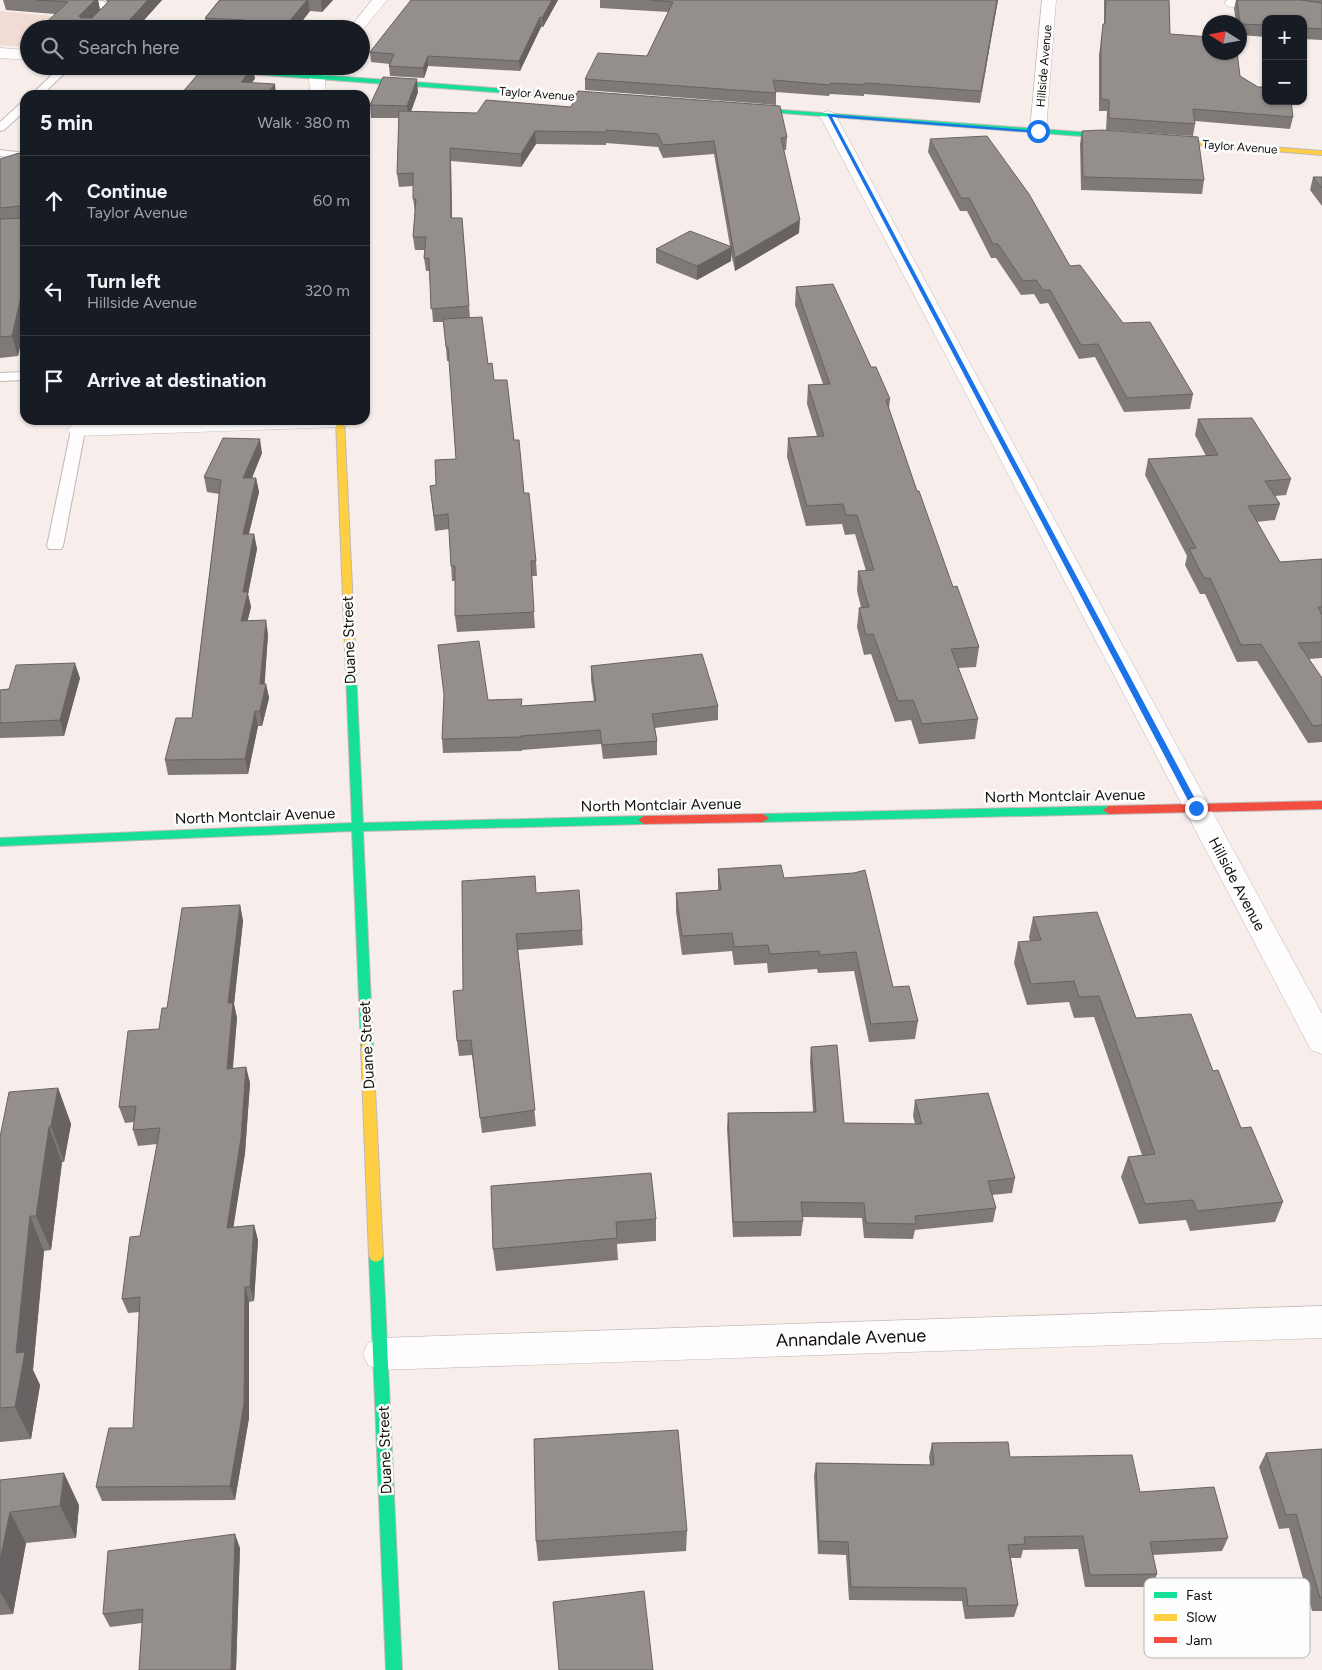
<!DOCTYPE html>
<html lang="en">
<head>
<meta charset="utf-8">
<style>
	:root { --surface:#171b24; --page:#242831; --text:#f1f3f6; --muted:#9ea1a6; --line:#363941 }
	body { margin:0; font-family:Figtree,sans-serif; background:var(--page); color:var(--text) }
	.controls { position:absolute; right:15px; top:15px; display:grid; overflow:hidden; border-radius:10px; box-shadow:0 1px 4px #0004 }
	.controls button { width:45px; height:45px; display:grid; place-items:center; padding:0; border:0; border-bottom:1px solid var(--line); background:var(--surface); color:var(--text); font:25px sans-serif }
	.compass { position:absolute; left:1202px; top:15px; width:45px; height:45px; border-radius:50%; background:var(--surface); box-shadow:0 1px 4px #0004; rotate:281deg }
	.stop { position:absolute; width:15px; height:15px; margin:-11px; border:4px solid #1a73e8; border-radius:50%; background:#fff }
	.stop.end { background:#1a73e8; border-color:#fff; box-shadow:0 1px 5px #0008 }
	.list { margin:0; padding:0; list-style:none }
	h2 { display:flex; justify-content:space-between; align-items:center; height:65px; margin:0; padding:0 20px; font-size:21px }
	h2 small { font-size:16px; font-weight:400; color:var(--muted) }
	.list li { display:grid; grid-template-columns:32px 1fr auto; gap:15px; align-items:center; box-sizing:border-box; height:90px; padding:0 20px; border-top:1px solid var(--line) }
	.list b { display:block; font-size:19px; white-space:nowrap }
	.list p { margin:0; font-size:16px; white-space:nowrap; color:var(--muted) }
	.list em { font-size:16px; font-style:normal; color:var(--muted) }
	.icon { flex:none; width:28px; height:28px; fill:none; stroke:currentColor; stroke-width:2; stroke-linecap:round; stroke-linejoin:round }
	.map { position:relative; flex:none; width:1322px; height:1670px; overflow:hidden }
	.search { position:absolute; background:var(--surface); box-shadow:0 1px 4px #0004; left:20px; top:20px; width:350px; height:55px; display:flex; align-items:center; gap:12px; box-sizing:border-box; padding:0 18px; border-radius:28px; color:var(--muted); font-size:19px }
	.panel { position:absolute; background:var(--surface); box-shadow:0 1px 4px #0004; left:20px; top:90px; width:350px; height:335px; border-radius:15px }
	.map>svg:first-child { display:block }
	.green { fill:#f2dbd4 }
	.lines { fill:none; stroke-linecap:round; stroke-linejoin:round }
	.lane-casing { stroke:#bfb8b6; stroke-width:2 }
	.street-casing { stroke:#bfb8b6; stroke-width:1 }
	.fast-casing { stroke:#bfb8b6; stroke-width:2 }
	.slow-casing { stroke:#bfb8b6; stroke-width:2 }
	.jam-casing { stroke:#bfb8b6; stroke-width:2 }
	.lane { fill:#fefcfc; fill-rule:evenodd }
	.street { fill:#fefcfc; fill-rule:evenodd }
	.fast { fill:#16e098; fill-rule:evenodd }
	.slow { fill:#ffcf43; fill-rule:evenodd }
	.jam { fill:#f24e42; fill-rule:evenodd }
	.wall { fill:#7f7a78 }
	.shaded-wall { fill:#686362 }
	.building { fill:#948e8c; stroke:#686362 }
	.route { fill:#1a73e8 }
	.labels { text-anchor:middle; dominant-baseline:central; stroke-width:5; stroke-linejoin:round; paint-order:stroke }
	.far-street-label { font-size:12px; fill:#120d0b; stroke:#fdfdfd }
	.street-label { font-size:15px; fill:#120d0b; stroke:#fdfdfd }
	.near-street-label { font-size:18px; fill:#120d0b; stroke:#fdfdfd }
	.key { fill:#fdfdfd; stroke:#b6b5b4; stroke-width:1 }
	.key-label { font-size:14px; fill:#120d0b }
</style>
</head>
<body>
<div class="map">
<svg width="1322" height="1670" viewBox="0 0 1322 1670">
	<rect width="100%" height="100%" fill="#f7eeeb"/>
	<path class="green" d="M0,11L62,17L51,29H29V47L0,45Z"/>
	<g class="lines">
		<defs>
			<path id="lane" d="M65,0L103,1L115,8L95,29H84L104,9L70,3Z
				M61,66H72L42,95H31Z
				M25,102V111L4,130L0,131V122L21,103Z
				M0,150L25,153V159L0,156Z
				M25,372V380L0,381V373Z
				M73,420H87L63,546L61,549H49L47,546Z"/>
			<path id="street" d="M372,0H387L361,32V29H349Z
				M1042,0H1056L1046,131L1044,135H1032L1030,131Z
				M1227,0H1290L1322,5V13L1280,7H1232L1227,6L1225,3Z
				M0,48L29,50V60L0,58Z
				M318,66H334L325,78L326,95H310L309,78Z
				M828,111L834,113L836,116L1322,1014V1054L1311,1050L820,116L822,113Z
				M184,420H350L351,421L347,425L340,427L78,436L71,434L67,430L71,426L78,424Z
				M1322,1306V1338L381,1370L368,1365L363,1354L368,1343L381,1338Z"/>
			<path id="fast" d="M168,66H200L613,97L616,99L613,101L171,68Z
				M743,107L1119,135L1122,137L1119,139L741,110V108Z
				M350,646L355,649L363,823L644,816L650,820L644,824L363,831L373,1047L371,1050L367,1052L363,1050L361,1047L352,831L0,846V838L352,823L345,649Z
				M1109,806L1115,810L1109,814L763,822L757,818L763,814Z
				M376,1250L381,1252L383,1256L402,1670H386L369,1256L371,1252Z"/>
			<path id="slow" d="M1161,139L1322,151V155L1159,142V140Z
				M336,420H344L355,649L350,652L345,649Z
				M367,1042L371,1044L373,1047L383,1256L381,1260L376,1262L371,1260L369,1256L361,1047L363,1044Z"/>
			<path id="jam" d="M1322,801V809L1109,814L1103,810L1109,806Z
				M763,814L769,818L763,822L644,824L638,820L644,816Z"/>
		</defs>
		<use href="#lane" class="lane-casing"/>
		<use href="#street" class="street-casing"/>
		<use href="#fast" class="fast-casing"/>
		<use href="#slow" class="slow-casing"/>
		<use href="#jam" class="jam-casing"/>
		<use href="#lane" class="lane"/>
		<use href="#street" class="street"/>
		<use href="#fast" class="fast"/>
		<use href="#slow" class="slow"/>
		<use href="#jam" class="jam"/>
	</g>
	<path class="wall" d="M3,0H98L100,10L108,2L105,0H162L136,29L55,14L6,10Z
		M211,0H333L322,12L310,11L296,29H207L205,18L219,0Z
		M411,0H558L543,27H541L520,71L428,66L424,78L390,76L389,66L390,64L371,62L370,52Z
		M600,0H998L991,39L980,103L864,94V96L830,94L829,96L776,92V105L585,90V79L647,56L668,12L600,8Z
		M1104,0H1169L1170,34L1240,76L1293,117L1290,129L1195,121V124L1193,136L1106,130L1107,111H1099V54L1104,24Z
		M1236,0H1322V40L1303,39V19H1266V37L1240,35V22H1236L1234,9Z
		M418,92L411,112L787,137L786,150H784L799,233L735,271L731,253V261L697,280L656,263V249L730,246L714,154L663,158L658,147L606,143V145L536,144L521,167L451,161L452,218H462L470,318L488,364L514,440L524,493L536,561L537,576H531L535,628L457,632L455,616V581H452L449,529L435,531L430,486L436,485L456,459L449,361H447L444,322H433L429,271H426L424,258L425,250H415L413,237L415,212L413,199V186L399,187L397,174L399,118H371L370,105Z
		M1082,131L1204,180L1202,194L1081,190L1080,144Z
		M930,139L1070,266L1123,323L1193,394L1190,409L1124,412L1095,357L1079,359L1048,303L1040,304L1034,294L1021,295L996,258H991L967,211H960L928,152Z
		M25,157V324L18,356L0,358V159Z
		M1313,177H1322V206L1310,190Z
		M796,287L871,367L890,399L889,409L917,491L953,587L979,647L976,667L958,668L978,719L975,739L919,744L911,720L895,722L871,654L864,655L857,627L859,608L861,607L857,591L858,571H866L855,534L845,535L842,524L806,526L787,457L788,438L817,436L807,404L808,385L823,384L795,305Z
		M1198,419L1291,479L1286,495L1275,496L1280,504L1275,520L1256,522L1280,562L1322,559V658L1309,659L1322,678V742L1308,743L1257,661L1237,662L1205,594H1200L1185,565L1187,556L1145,475L1148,459L1206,456L1195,435Z
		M262,453L252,478H256L259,492L249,534H254L257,549L248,594L251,607L247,621L268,634L264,684H266L269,698L262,726H258L248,774L168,775L165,760L192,718L219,494L207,492L204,477Z
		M591,666L718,706V720L655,728L657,741V755L603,759L601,744L522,750V751L443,753L442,739L488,700L522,706L594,701L591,680Z
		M80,678L64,736L0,738V690Z
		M718,869L784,878L893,987L918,1021L915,1039L869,1042L854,971L818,973L817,969L768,973L767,963L734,965L732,951L682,955L676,912V893L718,891Z
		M536,893L582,930L583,945L518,950L536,1126L482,1133L472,1055L459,1056L457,1041L463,990Z
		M240,905L243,921L234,1004L237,1018L233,1069L246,1067L250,1083L245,1153L233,1227L254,1225L258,1240L254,1301L249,1302V1418L235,1500L102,1501L96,1487L133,1428L140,1312L128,1313L122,1299L140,1236L157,1144L138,1146L133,1130L134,1122L125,1123L119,1107L159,1029Z
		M1033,917L1136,1018L1213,1071L1241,1128L1283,1202L1275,1222L1190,1231L1186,1220L1139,1224L1121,1177L1128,1157L1142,1155L1094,1017L1074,1018L1069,1002L1027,1005L1014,963L1018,942L1030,941L1029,937Z
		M811,1047L844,1123L915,1124L913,1116L915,1100L1015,1178L1012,1193L992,1195L996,1208L993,1222L915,1230L913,1239L864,1238L862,1218L802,1217L803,1221L801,1236L733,1237L727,1128L728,1113L813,1112L810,1062Z
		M58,1088L71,1124L64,1162H62L51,1250L44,1251L33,1370L40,1385L31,1439L0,1442V1137Z
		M491,1186L656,1219V1241L617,1244L618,1260L496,1271L493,1249Z
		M932,1443L1010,1457L1140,1492L1228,1538L1222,1551L1153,1555L1157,1574L1152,1587H1085L1078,1549L1023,1550L1021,1558H1011L1018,1605L1014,1617L965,1619L962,1601L849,1600L846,1555L818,1554L814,1476L816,1463L930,1465L929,1457Z
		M1322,1449V1611H1312L1289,1528L1279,1529L1259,1467L1266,1453Z
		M0,1480L79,1505L76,1538L26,1543L13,1614L0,1615Z
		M687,1531L686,1551L538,1561L536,1541Z
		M240,1548L236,1670H139L142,1623L110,1627L103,1614Z"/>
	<path class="shaded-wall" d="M95,0H98L100,10L82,29L79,16Z
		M148,0H162L136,29H121Z
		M307,0H308L310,11L296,29H283Z
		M321,0H333L322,12Z
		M552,0H558L543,27L542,18Z
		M997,0H998L991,39L980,103L992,28Z
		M540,17L541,27L520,71L519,61Z
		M428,56V66L424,78L423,68Z
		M253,67L255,79L243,93L241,82Z
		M417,79L418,92L408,119L407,106Z
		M275,84L276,95H265Z
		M535,131L536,144L521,167V154Z
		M450,148L451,161L452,231L451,218Z
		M800,220L799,233L735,271V258Z
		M732,247L731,261L697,280V266Z
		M25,279V324L18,356L12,336Z
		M260,439L262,453L246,492L243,478Z
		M256,478L259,492L245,549L243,534Z
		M254,534L257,549L248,594L251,607L244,636L241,621L243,592Z
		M266,620L268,634L264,694L266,684L269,698L262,726L260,711V684Z
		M75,663L80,678L64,736L60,720Z
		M255,711L258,726L248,774L245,759Z
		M240,905L243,921L234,1004L237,1018L231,1084L227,1069L228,1003Z
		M246,1067L250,1083L245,1153L231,1243L227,1228Z
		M58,1088L71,1124L64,1162L51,1126Z
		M49,1127L62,1162L51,1250L36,1216Z
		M30,1216L44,1251L33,1370L40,1385L31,1439L15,1407L16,1353Z
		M254,1225L258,1240L254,1301L250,1287Z
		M245,1287L249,1302V1418L235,1500L230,1486Z
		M64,1473L79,1505L76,1538L60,1506Z
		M10,1512L26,1543L13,1614L0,1592V1560Z
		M235,1534L240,1548L236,1670H231Z"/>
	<path class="building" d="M37,0H95L79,16L81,18H92L110,0H148L121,29H39L68,2Z
		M220,0H307L283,29H236L244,20L205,18Z
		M411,0H552L542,18L540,17L519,61L428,56L423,68L389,66L394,54L370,52Z
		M650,0H997L981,91L865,83V85L831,83L830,85L773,80L776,93L585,79L598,53L647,56L673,2Z
		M1106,0H1169L1170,34L1210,37V52H1237L1240,76L1258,87H1266V101H1291L1293,117L1193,109L1195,124L1109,118V100L1101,99V43L1103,24H1105Z
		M1237,0H1300L1322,3V29L1303,28V19H1266V25L1240,24Z
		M205,66H238L253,67L241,82L275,84L265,95H180Z
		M383,77L417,79L407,106L370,105Z
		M578,91L780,106L787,137L781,138L800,220L735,258L714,141L663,145L658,134L606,130V132L535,131L521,154L450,148L451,218H462L469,306L431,309L429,258H424L426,237H413L416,199H413V173L397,174L399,111L477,113L486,100L571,107Z
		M1102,130L1198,137L1204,180L1083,177L1082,131Z
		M987,136L1029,194L1070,266L1080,265L1123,323L1150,322L1193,394L1127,398L1098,344L1081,345L1050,290H1043L1036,280L1023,281L998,244H993L969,198H961L930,139Z
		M19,153L25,157V279L12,336L0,337V219L20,218L22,208L20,206L0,208V159Z
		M1313,177H1322V188Z
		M690,231L732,247L697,266L656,249Z
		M833,284L871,367H876L890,399L886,400L917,491H919L953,587L957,586L979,647L951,649L978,719L922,724L913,700L898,701L873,634L866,635L859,608L869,607L858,571L874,570L857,515H846L843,504L807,506L788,438L824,436L808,385L830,384L796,287Z
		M482,317L488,364L492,363L494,380H507L514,440H519L524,493H529L536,561H531L534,612L455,616V566H451L448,514L434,516L430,486L436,485L435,460L456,459L448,347H446L443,319Z
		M1252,418L1291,479L1265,481L1280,504L1248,506L1280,562L1322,559V607H1318L1322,615V642L1298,643L1322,678V725L1313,726L1261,644L1241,645L1210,578H1204L1189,549L1196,548L1148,459L1218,455L1198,419Z
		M223,438L260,439L243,478H256L243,534H254L243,592H248L241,621L266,620L260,684H266L260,711H255L245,759L165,760L176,718H192L221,480L204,477Z
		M479,641L488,700L522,699L521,706L596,701L591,666L702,654L718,706L652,714L657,741L602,745L600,730L521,736V737L442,739L444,695L438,645Z
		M75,663L60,720L0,723V690L9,689L16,665Z
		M781,865L784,878L854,873L865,870L893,987L909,986L918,1021L871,1024L856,952L820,955L819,951L770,954L768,945L734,947L732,933L682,936L676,893L721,890L718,869Z
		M535,876L536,893L579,890L582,930L516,934L535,1110L480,1118L471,1040L457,1041L453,991L463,990L462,881Z
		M240,905L228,1003H233L227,1069L246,1067L241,1138L227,1228L254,1225L250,1287H245L244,1404L230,1486L96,1487L109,1428H133L140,1297L122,1299L130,1237L140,1236L160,1128L133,1130L136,1106L119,1107L128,1031L159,1029L162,1008H167L182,908Z
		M1097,912L1136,1018L1191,1014L1213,1071L1218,1070L1241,1128L1251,1127L1283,1202L1197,1211L1193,1200L1145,1204L1128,1157L1155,1154L1099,996L1079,997L1074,981L1031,984L1018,942L1041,940L1033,917Z
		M837,1045L844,1123L922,1124L915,1100L988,1093L1015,1178L988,1181L996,1208L915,1216L916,1224L866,1223L864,1203L801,1202L803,1221L733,1222L728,1113L816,1112L811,1047Z
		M58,1088L51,1126L49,1127L36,1216H30L16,1353L25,1352L15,1407L0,1408V1137L9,1092Z
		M651,1173L656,1219L616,1222L617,1238L493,1249L491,1186Z
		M678,1430L687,1531L536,1541L534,1439Z
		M1008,1442L1010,1457L1132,1455L1140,1492L1214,1487L1228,1538L1150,1542L1157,1574L1090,1575L1083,1536L1024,1537L1025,1544L1008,1545L1018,1605L968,1606L966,1588L851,1587L848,1542L819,1541L816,1463L934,1465L932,1443Z
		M1322,1449V1597L1320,1598L1296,1514L1286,1515L1266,1453Z
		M64,1473L60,1506L10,1512L0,1560V1480Z
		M235,1534L231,1670H139L143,1609L103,1614L108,1551Z
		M644,1591L653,1670H559L553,1602Z"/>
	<path class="route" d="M827,114L1040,131L1038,133L832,117L1200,808L1199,810H1196L1192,808Z"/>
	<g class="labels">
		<g class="far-street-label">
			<text transform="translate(1044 66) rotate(-85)">Hillside Avenue</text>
			<text transform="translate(537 94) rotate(4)">Taylor Avenue</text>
			<text transform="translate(1240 147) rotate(4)">Taylor Avenue</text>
		</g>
		<g class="street-label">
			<text transform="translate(349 640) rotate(-92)">Duane Street</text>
			<text transform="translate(1065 796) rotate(-1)">North Montclair Avenue</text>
			<text transform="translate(661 805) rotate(-1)">North Montclair Avenue</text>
			<text transform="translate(255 816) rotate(-2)">North Montclair Avenue</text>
			<text transform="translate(1237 884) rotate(62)">Hillside Avenue</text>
			<text transform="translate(367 1045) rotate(-93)">Duane Street</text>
			<text transform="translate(385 1450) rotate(-92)">Duane Street</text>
		</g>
		<g class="near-street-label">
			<text transform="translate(851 1338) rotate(-2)">Annandale Avenue</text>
		</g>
	</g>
	<rect x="1144" y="1578" width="166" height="80" rx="8" class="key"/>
	<rect x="1154" y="1592" width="23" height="6" fill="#16e098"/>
	<rect x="1154" y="1614" width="23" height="7" fill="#ffcf43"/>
	<rect x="1154" y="1637" width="23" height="6" fill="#f24e42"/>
	<g class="key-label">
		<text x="1186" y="1600">Fast</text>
		<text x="1186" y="1622">Slow</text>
		<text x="1186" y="1645">Jam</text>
	</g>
</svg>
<div class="controls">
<button>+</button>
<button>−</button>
</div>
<svg class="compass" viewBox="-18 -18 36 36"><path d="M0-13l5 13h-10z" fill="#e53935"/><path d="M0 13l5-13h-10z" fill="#9ea1a6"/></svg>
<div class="stop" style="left:1038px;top:131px"></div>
<div class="stop end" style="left:1196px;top:808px"></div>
<div class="search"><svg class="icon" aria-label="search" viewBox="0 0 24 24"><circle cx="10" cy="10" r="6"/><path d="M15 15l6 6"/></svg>Search here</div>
<section class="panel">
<h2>5 min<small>Walk · 380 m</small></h2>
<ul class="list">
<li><svg class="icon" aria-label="ahead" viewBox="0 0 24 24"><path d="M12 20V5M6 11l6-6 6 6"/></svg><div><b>Continue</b><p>Taylor Avenue</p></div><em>60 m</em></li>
<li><svg class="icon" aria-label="left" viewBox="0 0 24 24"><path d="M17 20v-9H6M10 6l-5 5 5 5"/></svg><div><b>Turn left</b><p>Hillside Avenue</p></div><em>320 m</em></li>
<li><svg class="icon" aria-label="arrive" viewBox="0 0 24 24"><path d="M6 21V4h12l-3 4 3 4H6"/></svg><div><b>Arrive at destination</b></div></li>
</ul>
</section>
</div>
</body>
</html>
